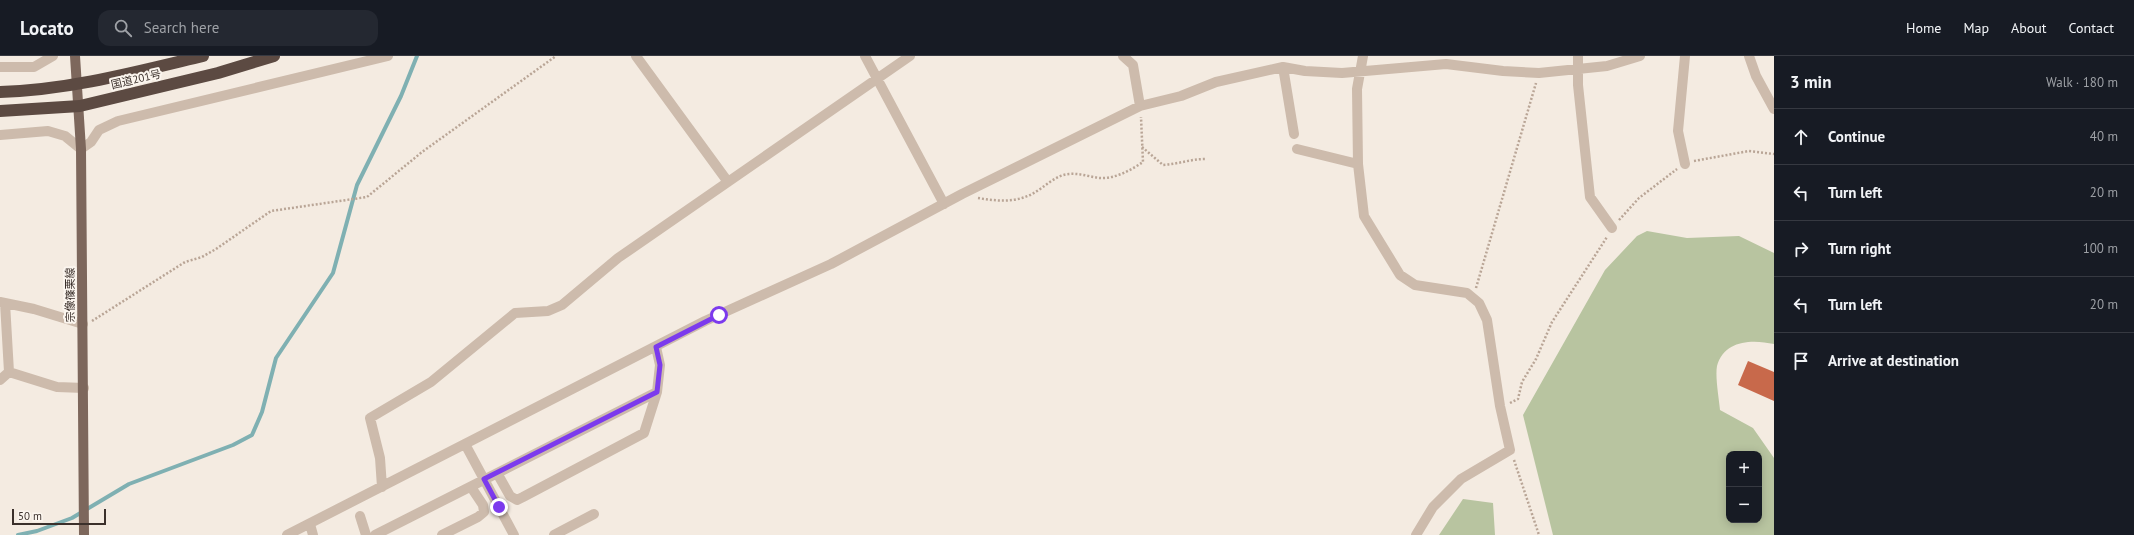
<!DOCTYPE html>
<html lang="en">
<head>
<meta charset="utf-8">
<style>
	:root { --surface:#171b24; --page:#242831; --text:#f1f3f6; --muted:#9ea1a6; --line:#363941 }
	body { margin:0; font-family:"PT Sans","Noto Sans JP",sans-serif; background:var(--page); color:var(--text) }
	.controls { position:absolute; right:12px; bottom:12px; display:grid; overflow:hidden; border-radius:8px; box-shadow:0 2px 10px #0003 }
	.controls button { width:36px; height:36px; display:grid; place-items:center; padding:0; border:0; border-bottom:1px solid var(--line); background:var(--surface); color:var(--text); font:20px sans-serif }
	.scale { position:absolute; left:12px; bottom:10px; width:94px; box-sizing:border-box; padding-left:4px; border:2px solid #3b302b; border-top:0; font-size:11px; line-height:14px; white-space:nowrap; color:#3b302b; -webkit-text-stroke:3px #fbf5ee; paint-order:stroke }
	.stop { position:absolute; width:12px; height:12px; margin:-9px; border:3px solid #7c3aed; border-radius:50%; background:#fff }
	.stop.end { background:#7c3aed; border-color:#fff; box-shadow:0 1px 4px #0008 }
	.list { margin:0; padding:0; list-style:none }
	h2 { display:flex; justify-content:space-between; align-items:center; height:52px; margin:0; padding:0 16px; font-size:17px }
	h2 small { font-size:13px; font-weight:400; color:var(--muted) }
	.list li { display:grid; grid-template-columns:26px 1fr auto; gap:12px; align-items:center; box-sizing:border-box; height:56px; padding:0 16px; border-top:1px solid var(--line) }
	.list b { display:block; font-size:15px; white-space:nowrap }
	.list em { font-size:13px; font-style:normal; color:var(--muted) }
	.icon { flex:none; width:22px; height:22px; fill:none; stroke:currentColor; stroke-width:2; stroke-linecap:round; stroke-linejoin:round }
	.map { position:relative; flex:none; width:1774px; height:479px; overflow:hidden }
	header { display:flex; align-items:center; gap:24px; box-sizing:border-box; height:56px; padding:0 20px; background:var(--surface); border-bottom:1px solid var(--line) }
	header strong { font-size:19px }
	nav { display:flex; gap:22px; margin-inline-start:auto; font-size:14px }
	.search { width:280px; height:36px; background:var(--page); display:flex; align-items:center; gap:10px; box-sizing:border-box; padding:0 14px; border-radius:12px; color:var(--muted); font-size:15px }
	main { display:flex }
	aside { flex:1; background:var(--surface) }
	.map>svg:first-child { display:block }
	.green { fill:#b8c4a0; fill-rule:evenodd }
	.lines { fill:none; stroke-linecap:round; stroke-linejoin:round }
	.stream { stroke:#7fb0b2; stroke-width:4 }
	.building { fill:#c8694b }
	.path { stroke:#b9a596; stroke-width:2.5; stroke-dasharray:2 2; stroke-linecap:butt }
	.street { stroke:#cdbbac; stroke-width:10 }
	.primary { stroke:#7d675c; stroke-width:10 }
	.highway { stroke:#5c4a42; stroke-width:12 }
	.route { stroke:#7c3aed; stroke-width:5 }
	.labels { text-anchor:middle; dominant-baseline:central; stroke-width:4; stroke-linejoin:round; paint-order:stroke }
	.street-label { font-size:11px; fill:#3b302b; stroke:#fbf5ee }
</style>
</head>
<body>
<header>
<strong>Locato</strong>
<div class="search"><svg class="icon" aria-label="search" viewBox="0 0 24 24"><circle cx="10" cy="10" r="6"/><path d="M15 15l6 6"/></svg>Search here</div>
<nav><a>Home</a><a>Map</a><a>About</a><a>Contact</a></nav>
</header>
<main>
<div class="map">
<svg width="1774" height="479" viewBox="0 0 1774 479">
	<rect width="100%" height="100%" fill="#f4ebe1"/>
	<path class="green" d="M1647,175L1687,182L1739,180L1774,197V288C1752,283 1724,284 1717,310C1715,321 1719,343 1720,354L1753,372L1774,402V479H1553L1523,359L1605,214L1637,180ZM1729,398H1759V464H1729Z
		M1463,443L1493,447L1495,479H1439Z"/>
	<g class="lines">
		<path class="stream" d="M18,479L37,475L72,462L129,428L233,389L252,379L262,356L276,302L333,217L357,129L401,40L417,0"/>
	</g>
	<path class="building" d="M1748,305L1774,316V345L1738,329Z"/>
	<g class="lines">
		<path class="path" d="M1142,91L1163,109C1178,108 1191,103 1206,103
			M1694,105L1749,95L1774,98
			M978,142C996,145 1015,147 1032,138C1044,132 1055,119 1069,118C1080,117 1090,121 1100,122C1115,123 1131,114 1143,106L1141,61
			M1619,164L1639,142L1677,113
			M1476,232L1536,27
			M92,265L185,206L202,201L216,193L271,155L367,141L422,96L556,0
			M1510,347L1518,343L1522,326L1536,303L1552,266L1607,181
			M1514,404L1539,479"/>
		<path class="street" d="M636,0L728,126
			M865,0L944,148
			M1123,0L1133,9L1140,50
			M1363,0L1357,33L1358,108L1364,160L1400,219L1415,229L1467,237L1479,247L1487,264L1500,350L1510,394L1461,423L1433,451L1416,479
			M1578,0V29L1590,141L1612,172
			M1749,0L1756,20L1774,53
			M0,11H34L53,0
			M1283,11L1294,78
			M0,79L48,75L65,80L81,93L91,86L99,74L118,65L388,0
			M1297,93L1358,108
			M1685,108L1678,75L1685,0
			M0,246L34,253L83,268
			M656,291L660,309L657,336
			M9,316L57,331L84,332
			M0,324L9,316L5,247
			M465,388L514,479
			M382,431L380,402L370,362L431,326L515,257L548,255L562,249L618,202L910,0
			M360,460L366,479
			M310,468L313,479
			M287,479L705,265L831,208L962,138L1140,50L1181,40L1216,26L1283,11L1305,15L1342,17L1446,8L1503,15L1539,17L1607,10L1640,0
			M375,479L657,336L644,377L523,441L517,444L510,440L497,417
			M442,479L478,461L484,456L483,449L471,431
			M554,479L594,458"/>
		<path class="primary" d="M75,0L81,93L84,479"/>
		<path class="highway" d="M0,36C69,34 136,16 203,0
			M0,55L80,50L218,17L274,0"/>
	</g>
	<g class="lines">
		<path class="route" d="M499,451L484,423L657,336L660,309L656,291L719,259"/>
	</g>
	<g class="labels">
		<g class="street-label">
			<text transform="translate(136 23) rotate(-13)">国道201号</text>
			<text transform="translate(70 239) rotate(-90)">宗像篠栗線</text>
		</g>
	</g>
</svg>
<div class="controls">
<button>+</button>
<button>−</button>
</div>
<div class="scale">50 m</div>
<div class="stop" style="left:719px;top:259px"></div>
<div class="stop end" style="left:499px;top:451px"></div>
</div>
<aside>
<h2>3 min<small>Walk · 180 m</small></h2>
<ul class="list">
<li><svg class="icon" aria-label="ahead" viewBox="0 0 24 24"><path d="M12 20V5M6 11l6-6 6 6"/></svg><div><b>Continue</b></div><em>40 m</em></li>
<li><svg class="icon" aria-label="left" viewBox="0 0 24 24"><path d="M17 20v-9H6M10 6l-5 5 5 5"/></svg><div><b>Turn left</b></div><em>20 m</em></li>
<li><svg class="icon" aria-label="right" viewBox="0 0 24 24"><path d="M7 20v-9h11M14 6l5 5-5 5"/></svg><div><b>Turn right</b></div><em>100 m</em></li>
<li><svg class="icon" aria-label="left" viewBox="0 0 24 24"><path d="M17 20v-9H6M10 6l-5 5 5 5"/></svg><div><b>Turn left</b></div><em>20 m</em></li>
<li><svg class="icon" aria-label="arrive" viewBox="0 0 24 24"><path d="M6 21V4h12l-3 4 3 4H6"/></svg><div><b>Arrive at destination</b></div></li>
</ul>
</aside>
</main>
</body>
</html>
